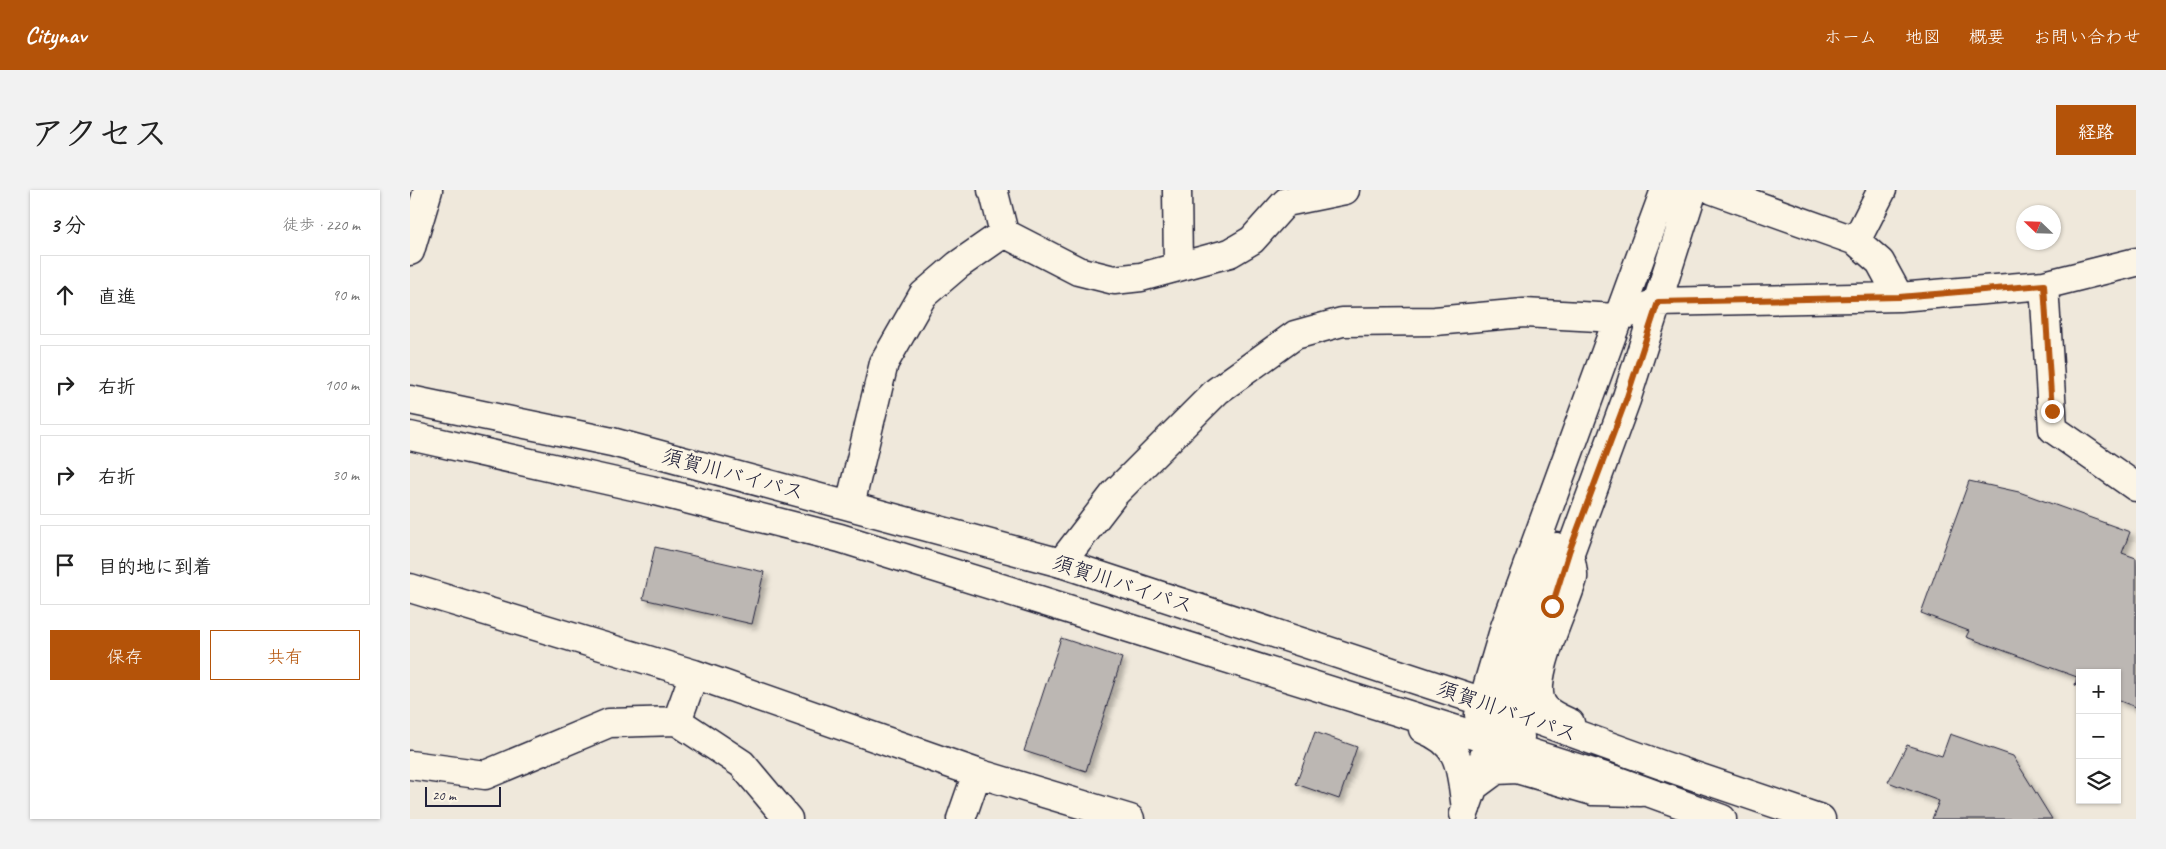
<!DOCTYPE html>
<html lang="ja">
<head>
<meta charset="utf-8">
<style>
	:root { --surface:#fff; --page:#f2f2f2; --text:#222; --muted:#767676; --line:#e0e0e0; --accent:#b45309 }
	body { margin:0; font-family:Caveat,"Klee One",sans-serif; background:var(--page); color:var(--text) }
	.controls { position:absolute; right:15px; bottom:15px; display:grid; overflow:hidden; border-radius:0px; box-shadow:0 1px 4px #0004 }
	.controls button { width:45px; height:45px; display:grid; place-items:center; padding:0; border:0; border-bottom:1px solid var(--line); background:var(--surface); color:var(--text); font:25px sans-serif }
	.compass { position:absolute; left:1606px; top:15px; width:45px; height:45px; border-radius:50%; background:var(--surface); box-shadow:0 1px 4px #0004; rotate:293deg }
	.scale { position:absolute; left:15px; bottom:12px; width:76px; box-sizing:border-box; padding-left:5px; border:2px solid #22223b; border-top:0; font-size:14px; line-height:18px; white-space:nowrap; color:#22223b; -webkit-text-stroke:4px #fcf5e5; paint-order:stroke }
	.stop { position:absolute; width:15px; height:15px; margin:-11px; border:4px solid #b45309; border-radius:50%; background:#fff }
	.stop.end { background:#b45309; border-color:#fff; box-shadow:0 1px 5px #0008 }
	.list { margin:0; padding:0; list-style:none }
	h2 { display:flex; justify-content:space-between; align-items:center; height:65px; margin:0; padding:0 20px; font-size:21px }
	h2 small { font-size:16px; font-weight:400; color:var(--muted) }
	.list li { display:grid; grid-template-columns:32px 1fr auto; gap:15px; align-items:center; box-sizing:border-box; height:80px; margin:0 10px 10px; padding:0 10px; border:1px solid var(--line); border-radius:0px }
	.list b { display:block; font-size:19px; white-space:nowrap }
	.list em { font-size:16px; font-style:normal; color:var(--muted) }
	.actions { display:flex; gap:10px; padding:15px 20px }
	.actions a { flex:1; padding:11px 0; border:1px solid var(--accent); border-radius:0px; text-align:center; font-size:18px; color:var(--accent) }
	.actions .main { background:var(--accent); color:#fff }
	.icon { flex:none; width:28px; height:28px; fill:none; stroke:currentColor; stroke-width:2; stroke-linecap:round; stroke-linejoin:round }
	.map { position:relative; flex:none; width:1726px; height:629px; overflow:hidden; border-radius:0px }
	header { display:flex; align-items:center; gap:30px; box-sizing:border-box; height:70px; padding:0 25px; background:var(--accent); color:#fff }
	header strong { font-size:24px }
	nav { display:flex; gap:28px; margin-inline-start:auto; font-size:18px }
	.intro { display:flex; align-items:center; justify-content:space-between; box-sizing:border-box; height:120px; padding:0 30px }
	h1 { margin:0; font-size:35px }
	.button { padding:12px 22px; border-radius:0px; background:var(--accent); color:#fff; font-size:18px; font-weight:700 }
	main { display:flex; gap:30px; padding:0 30px }
	aside { flex:1; background:var(--surface); border-radius:0px; box-shadow:0 1px 4px #0004 }
	.map>svg:first-child { display:block }
	.building { fill:#bcb7b3; stroke:#22223b; filter:url(#shadow) }
	.lines { fill:none; stroke-linecap:round; stroke-linejoin:round }
	.minor-casing { stroke:#22223b; stroke-width:31 }
	.highway-casing { stroke:#22223b; stroke-width:31 }
	.minor { stroke:#fcf5e5; stroke-width:28 }
	.highway { stroke:#fcf5e5; stroke-width:28 }
	.route { stroke:#b45309; stroke-width:6 }
	.labels { text-anchor:middle; dominant-baseline:central; stroke-width:5; stroke-linejoin:round; paint-order:stroke }
	.street-label { font-size:21px; fill:#22223b; stroke:#fcf5e5 }
</style>
</head>
<body>
<header>
<strong>Citynav</strong>
<nav><a>ホーム</a><a>地図</a><a>概要</a><a>お問い合わせ</a></nav>
</header>
<div class="intro"><h1>アクセス</h1><a class="button">経路</a></div>
<main>
<aside>
<h2>3 分<small>徒歩 · 220 m</small></h2>
<ul class="list">
<li><svg class="icon" aria-label="ahead" viewBox="0 0 24 24"><path d="M12 20V5M6 11l6-6 6 6"/></svg><div><b>直進</b></div><em>90 m</em></li>
<li><svg class="icon" aria-label="right" viewBox="0 0 24 24"><path d="M7 20v-9h11M14 6l5 5-5 5"/></svg><div><b>右折</b></div><em>100 m</em></li>
<li><svg class="icon" aria-label="right" viewBox="0 0 24 24"><path d="M7 20v-9h11M14 6l5 5-5 5"/></svg><div><b>右折</b></div><em>30 m</em></li>
<li><svg class="icon" aria-label="arrive" viewBox="0 0 24 24"><path d="M6 21V4h12l-3 4 3 4H6"/></svg><div><b>目的地に到着</b></div></li>
</ul>
<div class="actions"><a class="main">保存</a><a>共有</a></div>
</aside>
<div class="map">
<svg width="1726" height="629" viewBox="0 0 1726 629">
	<defs>
		<filter id="shadow"><feDropShadow dx="4.5" dy="4.5" stdDeviation="2.5" flood-color="#0004"/></filter>
	</defs>
	<rect width="100%" height="100%" fill="#efe8db"/>
	<filter id="ink" filterUnits="userSpaceOnUse"><feTurbulence type="fractalNoise" baseFrequency=".02" numOctaves="2"/><feDisplacementMap in="SourceGraphic" scale="10" xChannelSelector="R" yChannelSelector="G"/><feConvolveMatrix kernelMatrix="1 2 1 2 8 2 1 2 1" color-interpolation-filters="sRGB"/></filter>
	<g filter="url(#ink)">
		<path class="building" d="M1559,291L1609,302L1720,342L1712,363L1726,368V517L1707,510V483H1670V497L1665,495L1667,487L1556,447L1559,441L1511,423Z
			M245,357L354,382L342,434L233,409Z
			M651,448L712,468L676,581L614,561Z
			M905,542L947,557L929,609L886,594Z
			M1540,544L1603,566L1642,629H1522L1529,611L1478,592L1497,555L1532,566Z"/>
		<g class="lines">
			<defs>
				<path id="minor" d="M582,0L584,3L594,43L668,81L704,90L731,87L820,63L842,50L876,12L935,0
					M767,0L768,77
					M1303,0L1446,51L1470,72L1489,107
					M1446,51L1472,0
					M0,61L18,0
					M1634,95L1643,239L1726,297
					M440,315L474,173L513,105L548,75L594,43
					M651,373L705,303L807,201L885,145L932,132L1025,131L1114,123L1207,128L1248,112L1489,107L1634,95L1726,72
					M1152,384L1216,210L1283,0
					M0,398L284,484L567,583L720,629
					M267,531L284,484
					M1093,541L1110,524L1127,468
					M1110,547L1077,537L1069,525L1095,437L1255,0
					M0,575L75,585L199,533L267,531L332,574L378,629
					M1063,597L1086,580L1107,579L1183,601L1231,602
					M1054,624L1147,357
					M551,629L567,583"/>
				<path id="highway" d="M0,210L202,252L651,373L1110,524L1249,574L1411,629
					M0,246L241,300L430,348L1079,550L1205,590L1312,629
					M1159,362C1160,369 1164,380 1163,388C1156,417 1115,492 1134,517C1140,525 1151,529 1160,533
					M1013,539C1053,555 1050,579 1056,618"/>
			</defs>
			<use href="#minor" class="minor-casing"/>
			<use href="#highway" class="highway-casing"/>
			<use href="#minor" class="minor"/>
			<use href="#highway" class="highway"/>
		</g>
	</g>
	<g class="lines" filter="url(#ink)">
		<path class="route" d="M1142,416L1159,362L1216,210L1248,112L1489,107L1634,95L1642,221"/>
	</g>
	<g class="labels">
		<g class="street-label">
			<text transform="translate(323 284) rotate(15)">須賀川バイパス</text>
			<text transform="translate(713 394) rotate(18)">須賀川バイパス</text>
			<text transform="translate(1097 521) rotate(19)">須賀川バイパス</text>
		</g>
	</g>
</svg>
<div class="controls">
<button>+</button>
<button>−</button>
<button><svg class="icon" aria-label="layers" viewBox="0 0 24 24"><path d="M12 4l9 5-9 5-9-5zM3 14l9 5 9-5"/></svg></button>
</div>
<svg class="compass" viewBox="-18 -18 36 36"><path d="M0-13l5 13h-10z" fill="#e53935"/><path d="M0 13l5-13h-10z" fill="#767676"/></svg>
<div class="scale">20 m</div>
<div class="stop" style="left:1142px;top:416px"></div>
<div class="stop end" style="left:1642px;top:221px"></div>
</div>
</main>
</body>
</html>
